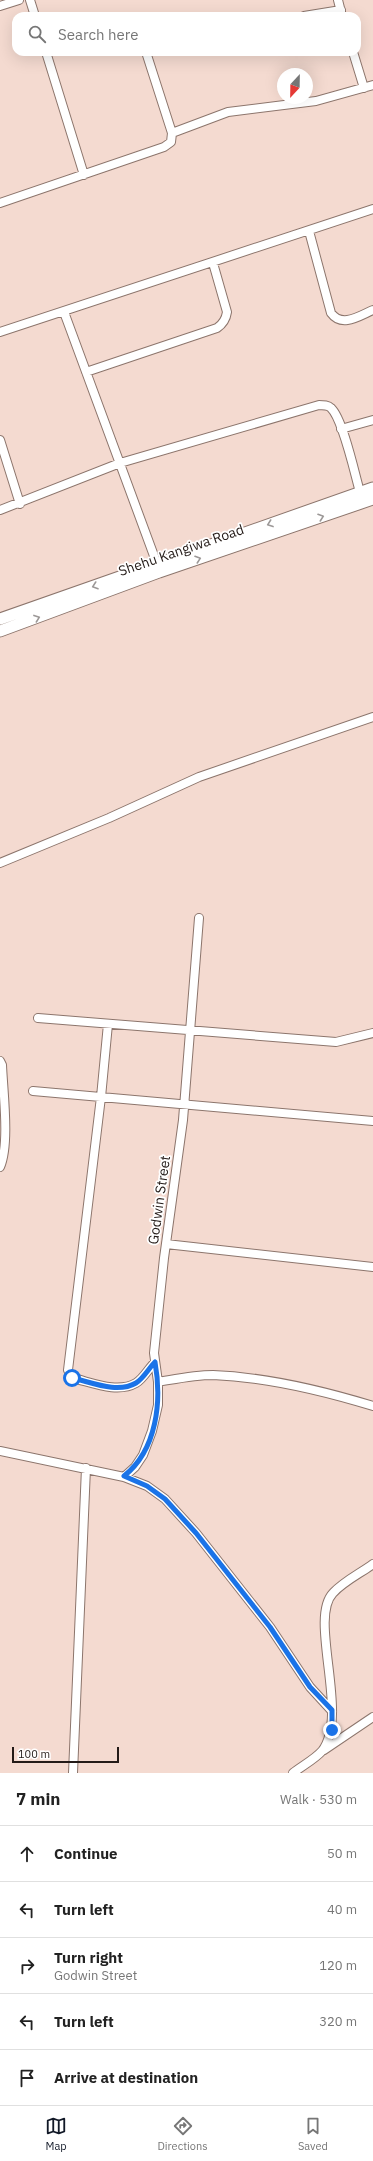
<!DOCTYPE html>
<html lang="en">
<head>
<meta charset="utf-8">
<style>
	:root { --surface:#fff; --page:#f2f2f2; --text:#222; --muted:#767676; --line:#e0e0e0; --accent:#111827 }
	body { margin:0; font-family:"IBM Plex Sans",sans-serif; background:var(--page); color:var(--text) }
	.compass { position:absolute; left:277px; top:68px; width:36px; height:36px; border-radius:50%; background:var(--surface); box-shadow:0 4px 16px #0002; rotate:202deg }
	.scale { position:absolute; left:12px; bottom:10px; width:107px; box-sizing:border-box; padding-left:4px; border:2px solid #231a17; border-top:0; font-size:11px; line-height:14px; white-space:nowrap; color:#231a17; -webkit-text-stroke:3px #fff; paint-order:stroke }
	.stop { position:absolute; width:12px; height:12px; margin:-9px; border:3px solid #1a73e8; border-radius:50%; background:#fff }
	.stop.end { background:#1a73e8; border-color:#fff; box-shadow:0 1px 4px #0008 }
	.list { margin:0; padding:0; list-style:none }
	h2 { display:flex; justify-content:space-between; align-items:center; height:52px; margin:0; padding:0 16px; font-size:17px }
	h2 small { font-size:13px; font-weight:400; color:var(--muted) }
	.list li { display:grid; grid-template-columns:26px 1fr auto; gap:12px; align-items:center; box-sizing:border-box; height:56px; padding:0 16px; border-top:1px solid var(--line) }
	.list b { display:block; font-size:15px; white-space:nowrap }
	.list p { margin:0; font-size:13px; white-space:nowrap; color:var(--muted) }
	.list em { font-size:13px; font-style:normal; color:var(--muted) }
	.icon { flex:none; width:22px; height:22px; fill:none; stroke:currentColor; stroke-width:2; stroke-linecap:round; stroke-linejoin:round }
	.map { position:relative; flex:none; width:373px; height:1773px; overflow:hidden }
	.search { position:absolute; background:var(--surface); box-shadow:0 4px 16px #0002; left:12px; right:12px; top:12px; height:44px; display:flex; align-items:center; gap:10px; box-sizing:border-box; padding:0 14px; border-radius:12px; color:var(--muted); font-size:15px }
	.sheet { height:332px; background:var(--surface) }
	nav { display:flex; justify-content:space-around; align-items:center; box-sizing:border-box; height:56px; border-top:1px solid var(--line); background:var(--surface); font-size:11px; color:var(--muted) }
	nav a { display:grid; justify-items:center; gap:2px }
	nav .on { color:var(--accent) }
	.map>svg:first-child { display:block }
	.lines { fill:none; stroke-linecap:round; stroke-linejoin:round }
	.street-casing { stroke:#8c756c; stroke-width:10 }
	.secondary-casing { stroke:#8c756c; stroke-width:13 }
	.street { stroke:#fff; stroke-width:8 }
	.secondary { stroke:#fff; stroke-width:11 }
	.oneway { stroke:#9c9897 }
	.route { stroke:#1a73e8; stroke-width:5 }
	.labels { text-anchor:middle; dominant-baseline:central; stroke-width:3.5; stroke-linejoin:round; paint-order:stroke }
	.street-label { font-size:14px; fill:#231a17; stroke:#fff }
</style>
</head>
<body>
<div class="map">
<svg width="373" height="1773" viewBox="0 0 373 1773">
	<rect width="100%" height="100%" fill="#f4dad0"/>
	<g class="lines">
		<defs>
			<path id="street" d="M30,0L35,16
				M338,0L342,16
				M0,6L19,0
				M304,16L341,10
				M46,52L84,175
				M146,52L172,133
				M353,52L364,88
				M0,203L164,147L171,142L172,133L228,112L316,101L373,85
				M309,231L331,313C342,328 359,316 373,310
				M64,312L157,564
				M0,332L373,209
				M86,372L217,328C223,324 226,319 227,312L213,263
				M341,429L373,420
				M0,440L20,504
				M0,510L120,463L319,405C324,405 328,405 331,408C343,419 355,475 360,492
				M0,863L109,818L199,777L373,717
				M38,1018L336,1042L373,1033
				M108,1024L101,1097L68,1370L72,1378C91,1382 117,1394 136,1383C143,1379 149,1368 155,1362
				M0,1061L2,1065C3,1091 10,1144 0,1167
				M33,1091L373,1121
				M166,1244L373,1267
				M158,1382C176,1379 194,1375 213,1375C264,1377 324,1391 373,1406
				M0,1451L124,1477L147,1486L165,1499L196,1533L270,1627L310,1687L332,1711
				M124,1477L135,1467L143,1455L152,1431L158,1405V1382L154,1353L164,1258L183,1120L199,918
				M324,1750L373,1717
				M73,1773L86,1468
				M293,1773C302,1766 315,1759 322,1751C350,1715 308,1619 333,1593C344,1581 361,1573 373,1564"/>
			<path id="secondary" d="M0,619L373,488
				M0,631L159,572L373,499"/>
		</defs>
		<use href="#street" class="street-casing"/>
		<use href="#secondary" class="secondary-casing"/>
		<use href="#street" class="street"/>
		<use href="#secondary" class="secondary"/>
	</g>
	<defs><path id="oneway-chevron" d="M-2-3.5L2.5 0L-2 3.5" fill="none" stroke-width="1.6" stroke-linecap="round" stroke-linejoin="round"/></defs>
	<g class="oneway">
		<use href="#oneway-chevron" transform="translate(321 517) rotate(-19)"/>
		<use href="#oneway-chevron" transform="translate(270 524) rotate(160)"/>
		<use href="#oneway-chevron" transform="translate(198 559) rotate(-19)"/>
		<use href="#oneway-chevron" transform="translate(95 586) rotate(161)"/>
		<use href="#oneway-chevron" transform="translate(37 618) rotate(-20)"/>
	</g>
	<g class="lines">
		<path class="route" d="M72,1378C91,1382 117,1394 136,1383C143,1379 149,1368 155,1362C162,1401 157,1450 124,1476L147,1486L165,1499L196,1533L270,1627L310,1687L332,1710V1730"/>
	</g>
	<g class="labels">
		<g class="street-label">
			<text transform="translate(181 550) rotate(-19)">Shehu Kangiwa Road</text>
			<text transform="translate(159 1200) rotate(-82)">Godwin Street</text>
		</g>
	</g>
</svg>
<svg class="compass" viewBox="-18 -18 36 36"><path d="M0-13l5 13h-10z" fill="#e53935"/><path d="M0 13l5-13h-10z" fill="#767676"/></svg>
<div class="scale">100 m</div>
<div class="stop" style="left:72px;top:1378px"></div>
<div class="stop end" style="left:332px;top:1730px"></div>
<div class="search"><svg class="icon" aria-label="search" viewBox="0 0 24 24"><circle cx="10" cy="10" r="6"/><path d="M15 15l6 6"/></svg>Search here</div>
</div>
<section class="sheet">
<h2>7 min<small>Walk · 530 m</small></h2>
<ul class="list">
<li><svg class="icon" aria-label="ahead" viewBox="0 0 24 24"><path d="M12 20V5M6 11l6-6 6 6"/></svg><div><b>Continue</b></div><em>50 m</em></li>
<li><svg class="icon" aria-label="left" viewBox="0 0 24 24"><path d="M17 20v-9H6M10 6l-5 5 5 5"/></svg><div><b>Turn left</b></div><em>40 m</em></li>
<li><svg class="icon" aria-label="right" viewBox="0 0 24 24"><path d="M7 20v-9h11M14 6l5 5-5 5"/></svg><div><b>Turn right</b><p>Godwin Street</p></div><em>120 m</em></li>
<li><svg class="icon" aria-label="left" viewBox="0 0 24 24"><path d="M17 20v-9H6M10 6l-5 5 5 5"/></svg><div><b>Turn left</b></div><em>320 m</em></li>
<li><svg class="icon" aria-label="arrive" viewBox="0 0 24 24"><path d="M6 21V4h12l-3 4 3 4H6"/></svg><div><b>Arrive at destination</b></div></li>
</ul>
</section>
<nav>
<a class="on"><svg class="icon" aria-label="map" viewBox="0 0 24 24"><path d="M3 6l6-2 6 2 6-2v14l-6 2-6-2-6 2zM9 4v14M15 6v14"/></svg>Map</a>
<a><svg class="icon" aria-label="directions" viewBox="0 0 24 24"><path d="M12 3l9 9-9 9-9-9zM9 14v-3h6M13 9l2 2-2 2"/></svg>Directions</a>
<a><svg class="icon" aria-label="saved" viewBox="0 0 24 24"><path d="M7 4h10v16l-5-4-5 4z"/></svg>Saved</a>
</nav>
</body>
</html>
